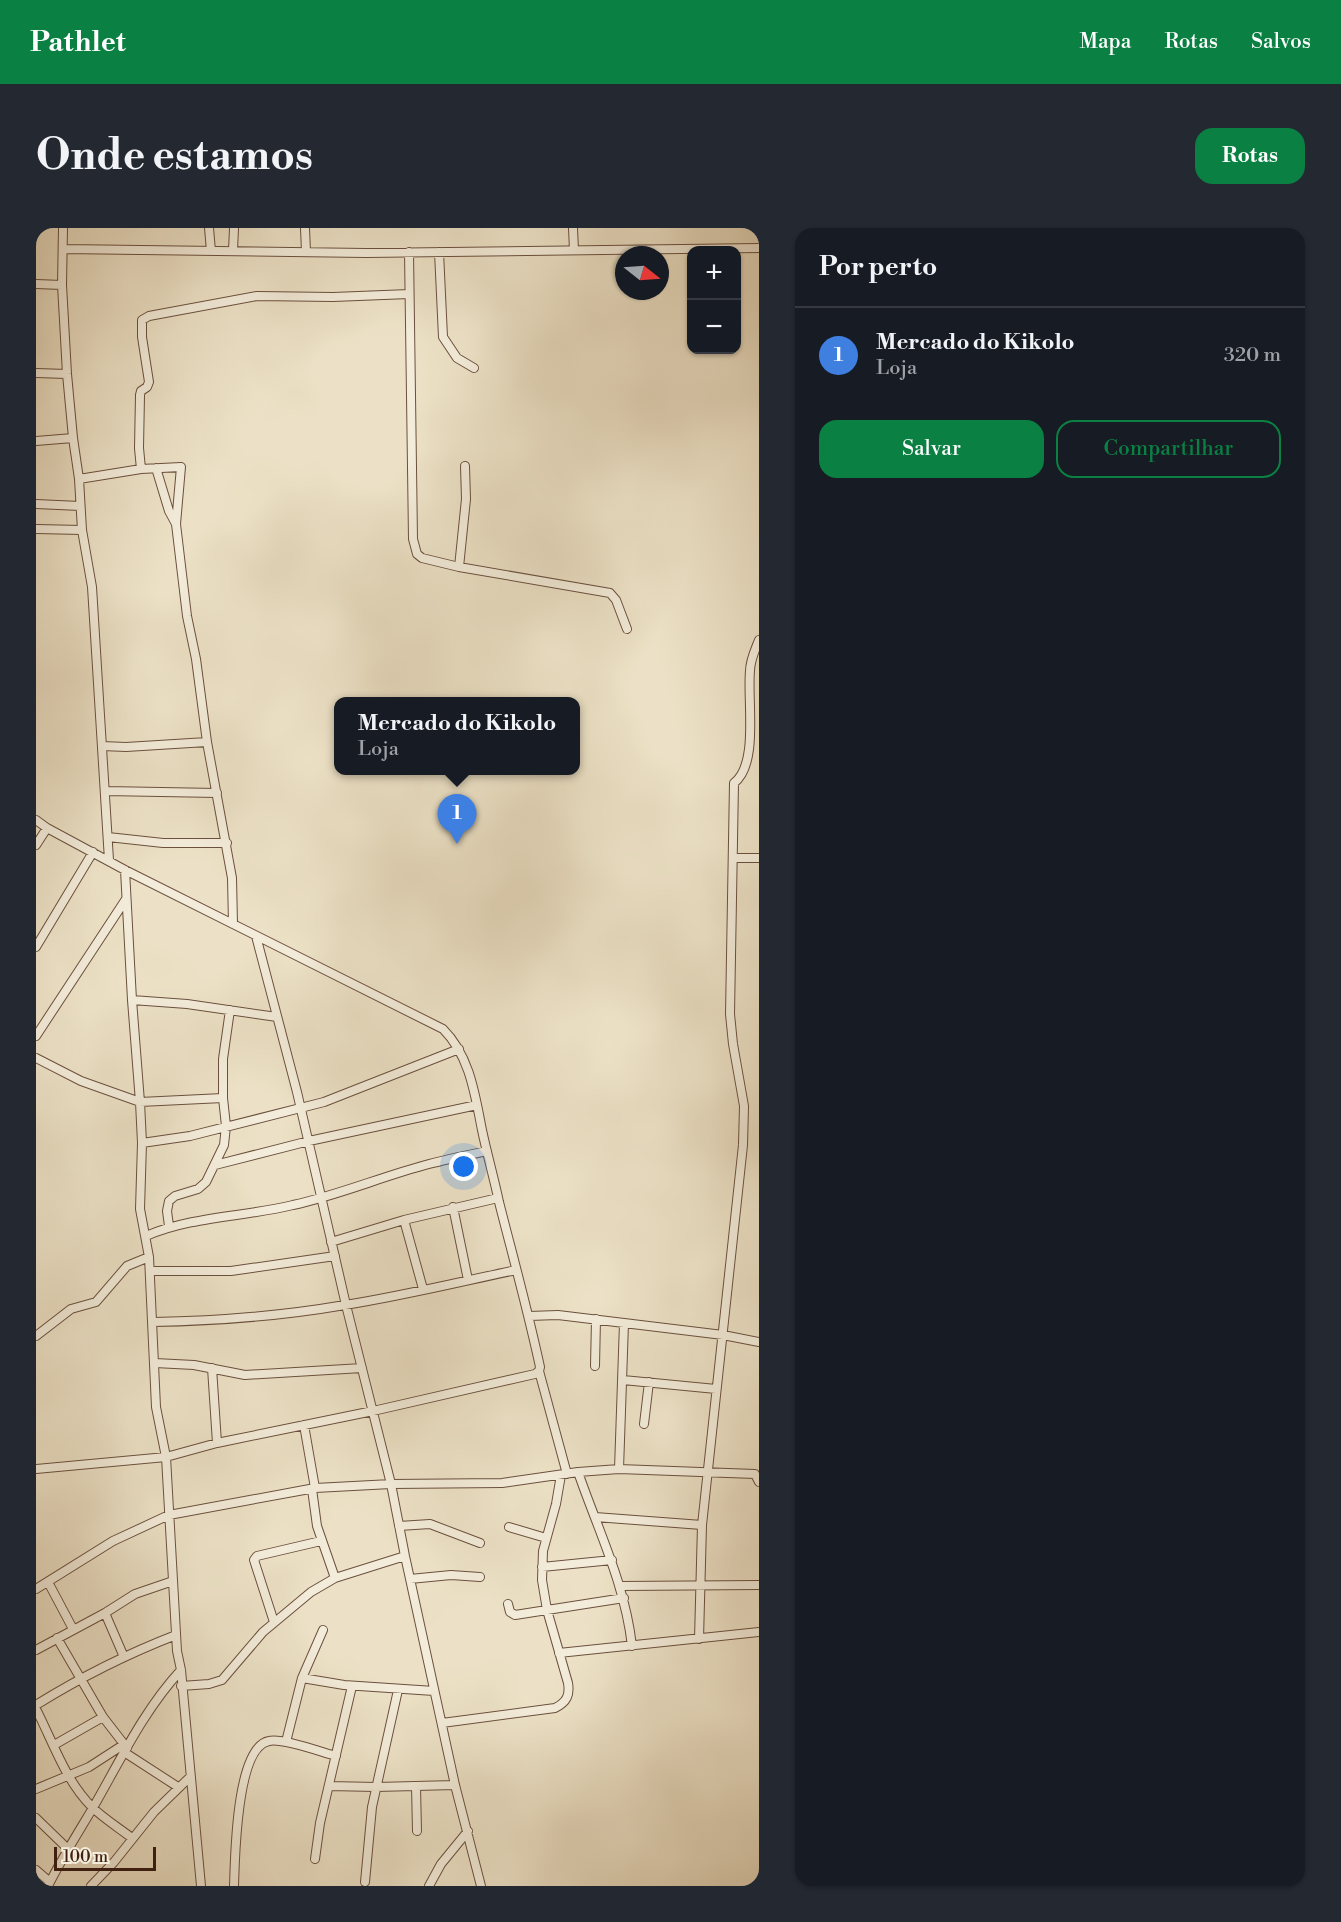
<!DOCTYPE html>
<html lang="pt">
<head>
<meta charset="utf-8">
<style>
	:root { --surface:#171b24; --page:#242831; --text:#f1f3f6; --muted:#9ea1a6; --line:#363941; --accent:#0b8043 }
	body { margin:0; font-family:"Libre Bodoni",serif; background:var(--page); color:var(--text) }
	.controls { position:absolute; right:18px; top:18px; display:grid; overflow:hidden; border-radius:12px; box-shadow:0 2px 4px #0004 }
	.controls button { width:54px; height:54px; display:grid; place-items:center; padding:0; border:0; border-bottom:2px solid var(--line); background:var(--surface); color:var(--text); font:30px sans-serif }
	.compass { position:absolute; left:579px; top:18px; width:54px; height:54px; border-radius:50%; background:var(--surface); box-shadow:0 2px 4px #0004; rotate:107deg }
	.scale { position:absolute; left:18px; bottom:15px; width:102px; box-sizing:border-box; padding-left:6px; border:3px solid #402011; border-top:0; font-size:16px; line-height:21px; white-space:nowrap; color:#402011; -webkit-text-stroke:4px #f3ecda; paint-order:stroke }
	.you { position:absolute; left:428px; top:939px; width:21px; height:21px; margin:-15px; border:4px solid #fff; border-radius:50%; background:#1a73e8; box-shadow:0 0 0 9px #1a73e833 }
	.badge { display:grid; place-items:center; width:39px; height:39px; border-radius:50%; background:var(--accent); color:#fff; font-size:20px; font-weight:700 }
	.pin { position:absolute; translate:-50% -50px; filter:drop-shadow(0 2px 3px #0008) }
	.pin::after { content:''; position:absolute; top:32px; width:21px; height:18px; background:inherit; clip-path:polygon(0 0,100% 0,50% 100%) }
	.popup { position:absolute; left:298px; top:469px; width:246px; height:78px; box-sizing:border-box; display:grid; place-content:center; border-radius:12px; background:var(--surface); filter:drop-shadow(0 2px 4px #0005); font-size:20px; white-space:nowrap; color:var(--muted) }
	.popup b { font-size:22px; color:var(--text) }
	.popup::after { content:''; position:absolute; left:50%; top:100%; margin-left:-12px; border:12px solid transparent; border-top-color:var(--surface) }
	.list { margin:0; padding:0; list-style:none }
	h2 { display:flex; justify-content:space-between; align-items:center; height:78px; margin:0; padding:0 24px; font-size:26px }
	h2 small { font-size:20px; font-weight:400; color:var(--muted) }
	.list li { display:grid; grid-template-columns:39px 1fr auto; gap:18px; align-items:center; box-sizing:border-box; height:96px; padding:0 24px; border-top:2px solid var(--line) }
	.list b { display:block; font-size:22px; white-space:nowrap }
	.list p { margin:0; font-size:20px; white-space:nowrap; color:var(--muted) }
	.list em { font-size:20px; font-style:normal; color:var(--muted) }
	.actions { display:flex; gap:12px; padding:18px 24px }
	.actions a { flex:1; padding:14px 0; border:2px solid var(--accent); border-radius:18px; text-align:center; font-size:21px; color:var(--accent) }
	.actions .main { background:var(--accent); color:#fff }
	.map { position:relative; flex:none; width:723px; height:1658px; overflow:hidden; border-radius:18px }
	header { display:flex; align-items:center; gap:36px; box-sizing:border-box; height:84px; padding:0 30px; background:var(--accent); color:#fff }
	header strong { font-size:28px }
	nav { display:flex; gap:33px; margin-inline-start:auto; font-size:21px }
	.intro { display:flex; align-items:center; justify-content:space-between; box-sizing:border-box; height:144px; padding:0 36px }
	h1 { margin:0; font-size:42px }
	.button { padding:15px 27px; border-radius:18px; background:var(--accent); color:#fff; font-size:21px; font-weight:700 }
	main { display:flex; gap:36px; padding:0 36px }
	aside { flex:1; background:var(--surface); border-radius:18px; box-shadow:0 2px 4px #0004 }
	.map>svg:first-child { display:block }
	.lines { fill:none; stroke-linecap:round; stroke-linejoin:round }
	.minor-casing { stroke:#6b503e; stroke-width:10 }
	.minor { stroke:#f3ecda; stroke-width:8 }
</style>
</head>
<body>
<header>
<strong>Pathlet</strong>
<nav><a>Mapa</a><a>Rotas</a><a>Salvos</a></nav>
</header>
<div class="intro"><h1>Onde estamos</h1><a class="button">Rotas</a></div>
<main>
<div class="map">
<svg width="723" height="1658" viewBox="0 0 723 1658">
	<rect width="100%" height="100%" fill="#ece1c6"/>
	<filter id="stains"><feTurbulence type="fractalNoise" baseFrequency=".00333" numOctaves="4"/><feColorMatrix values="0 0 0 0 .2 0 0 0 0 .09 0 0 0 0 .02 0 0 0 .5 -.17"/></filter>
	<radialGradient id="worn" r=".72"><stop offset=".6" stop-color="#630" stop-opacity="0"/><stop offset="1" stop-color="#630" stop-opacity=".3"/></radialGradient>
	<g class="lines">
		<defs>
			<path id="minor" d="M27,0L26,57L31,146L37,210L43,251L46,302L56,359L73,632
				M173,0L175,23
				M269,0L270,24
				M537,0L538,22
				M28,21L330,25L723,20
				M197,23L198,0
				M373,24L377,311L381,326L386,330L423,339L574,365L580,372L591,401
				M403,24L407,109L421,130L438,140
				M0,56L26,57
				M0,145L31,146
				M0,213L37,210
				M120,240L133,283L140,296
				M105,241L103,220L104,167L105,163L111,159L113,154L106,109V92L113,88L221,68L297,69L373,66
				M43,251L105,241L145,239L140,296L151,388L160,431L171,514L196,650L197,696
				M0,276L44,278
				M0,301L46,302
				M423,339L430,271L429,238
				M66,518L90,519L171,514
				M69,563L181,565
				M0,592L11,600L89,642L407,801C434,828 439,867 446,902C451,926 458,950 463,974C477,1029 492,1083 504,1139L503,1143L531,1246
				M72,609L127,615H191
				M0,617L11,600
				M698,630H723
				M89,642L96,772L104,874L106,915L104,981L113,1029L120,1179L130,1229L141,1423L145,1442L165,1658
				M220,708L261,864L310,1077L355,1256L369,1328L419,1557L445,1658
				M0,719L57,624
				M96,772L151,776L241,789
				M0,808L90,671
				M0,830L45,853L104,874L187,870
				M106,915L154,908L288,874L423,821
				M179,937L273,913L441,877
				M417,979L432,1052
				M368,992L387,1061
				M133,998L131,983L133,973L139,968L162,961L170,954L188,917L190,898L187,870V831L194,782
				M110,1008C157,988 208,989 257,977C303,967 347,948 393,936C412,931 432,927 451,923
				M295,1014L368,992L462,970
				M114,1043H195L299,1028
				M493,1088L522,1087L687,1107L723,1114
				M117,1094C181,1093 245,1088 309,1077C366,1068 423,1054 480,1042
				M0,1108L35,1081L60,1074L91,1038L113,1029
				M119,1135L158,1137L209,1147L326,1140
				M559,1138L560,1091
				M176,1140L181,1215
				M587,1152L680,1161
				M608,1196L613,1154
				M268,1197L279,1260
				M0,1241L130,1229L181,1215L337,1183L499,1146L503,1143
				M583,1241L588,1095
				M542,1244C562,1302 589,1356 596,1418
				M276,1261L281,1298L299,1350
				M559,1289L666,1297
				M363,1298L394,1296L444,1315
				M473,1299L510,1310
				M506,1339L576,1332
				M374,1351L415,1347L444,1349
				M12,1354L37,1401
				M584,1358L723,1357
				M0,1361L77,1313L133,1287L279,1260L355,1256L466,1255L542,1244L583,1241L719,1246L723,1254
				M472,1376L474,1384L479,1387L588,1370
				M69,1385L88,1429
				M238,1394L218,1332L221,1328L285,1313
				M287,1402L266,1450L308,1457L398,1463
				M21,1410L67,1489L91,1520
				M663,1411L666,1297L707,917L708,878L697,816L694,786L698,555C723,536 711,473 714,443C714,432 719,422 723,412
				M0,1422L69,1385L99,1366L137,1353
				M523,1425L723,1404
				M145,1458L173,1456L186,1452L227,1404L275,1364L299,1350L369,1328
				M0,1477C45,1449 91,1426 140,1407
				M0,1481C17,1514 29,1552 56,1579C67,1590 83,1600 96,1610
				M406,1495L519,1480C531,1474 534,1467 532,1455L511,1382L506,1352L507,1323L520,1276L525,1247
				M250,1514L266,1450
				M18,1517L67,1489
				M88,1524L142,1559
				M293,1558L340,1559L419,1557
				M380,1558L381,1603
				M0,1561L53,1539L87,1517
				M0,1590L32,1621
				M279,1631L284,1595L316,1458
				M0,1642L14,1654
				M329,1654L336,1579L362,1462
				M12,1658C26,1630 42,1605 58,1578C85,1531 108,1482 145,1442
				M55,1658L78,1634L118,1584L154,1549
				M198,1658C199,1630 200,1519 233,1513C247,1510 285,1524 300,1528
				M393,1658L405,1636L432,1603"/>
		</defs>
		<use href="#minor" class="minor-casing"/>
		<use href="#minor" class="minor"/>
	</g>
	<rect width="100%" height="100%" filter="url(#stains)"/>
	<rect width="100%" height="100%" fill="url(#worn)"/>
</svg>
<div class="controls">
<button>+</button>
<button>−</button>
</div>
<svg class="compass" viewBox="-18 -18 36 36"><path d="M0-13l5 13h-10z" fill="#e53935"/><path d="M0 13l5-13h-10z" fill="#9ea1a6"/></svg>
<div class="scale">100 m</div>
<div class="you"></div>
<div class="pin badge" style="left:421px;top:616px;background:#3f7fe0">1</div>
<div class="popup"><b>Mercado do Kikolo</b>Loja</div>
</div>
<aside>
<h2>Por perto<small></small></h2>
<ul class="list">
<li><span class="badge" style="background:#3f7fe0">1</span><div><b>Mercado do Kikolo</b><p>Loja</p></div><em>320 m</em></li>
</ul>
<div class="actions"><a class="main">Salvar</a><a>Compartilhar</a></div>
</aside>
</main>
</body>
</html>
